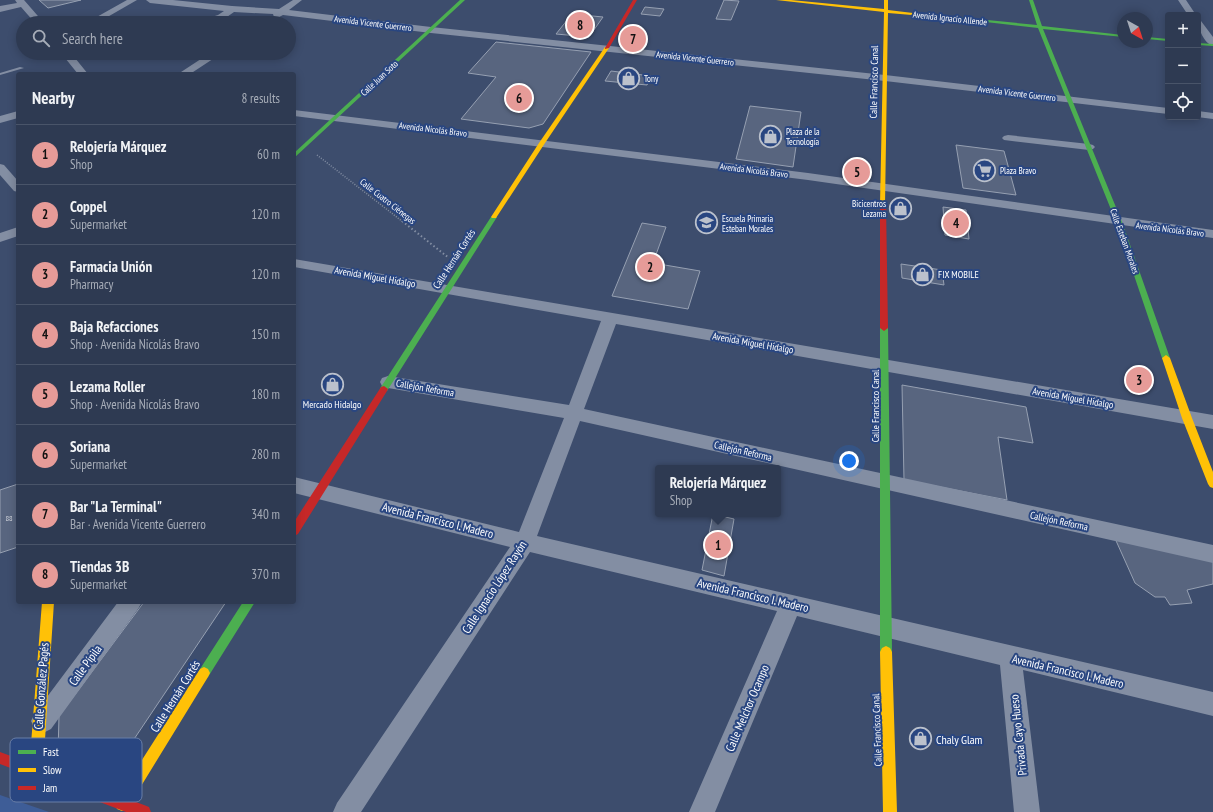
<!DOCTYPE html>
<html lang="en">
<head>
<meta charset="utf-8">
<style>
	:root { --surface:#2e3a52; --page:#3a455c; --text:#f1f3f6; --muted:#a7adb8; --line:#495469; --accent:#e69b98 }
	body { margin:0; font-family:"PT Sans Narrow",sans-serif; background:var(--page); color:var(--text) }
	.controls { position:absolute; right:12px; top:12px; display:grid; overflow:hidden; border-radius:4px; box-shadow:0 2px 10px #0003 }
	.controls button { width:36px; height:36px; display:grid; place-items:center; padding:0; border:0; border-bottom:1px solid var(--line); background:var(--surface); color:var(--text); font:20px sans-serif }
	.compass { position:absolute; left:1117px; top:12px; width:36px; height:36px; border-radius:50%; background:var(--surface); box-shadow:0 2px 10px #0003; rotate:141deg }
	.you { position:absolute; left:849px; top:461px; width:14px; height:14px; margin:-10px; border:3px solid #fff; border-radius:50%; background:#1a73e8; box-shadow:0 0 0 6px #1a73e833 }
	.badge { display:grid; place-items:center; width:26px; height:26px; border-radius:50%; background:var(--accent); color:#111; font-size:13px; font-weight:700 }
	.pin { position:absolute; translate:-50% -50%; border:2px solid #fff; box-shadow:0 1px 4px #0006 }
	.popup { position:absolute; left:655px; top:465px; width:126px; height:52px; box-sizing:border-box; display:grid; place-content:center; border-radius:4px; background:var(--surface); filter:drop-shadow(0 1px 3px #0005); font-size:13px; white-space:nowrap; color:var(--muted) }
	.popup b { font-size:15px; color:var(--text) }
	.popup::after { content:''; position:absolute; left:50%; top:100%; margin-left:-8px; border:8px solid transparent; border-top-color:var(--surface) }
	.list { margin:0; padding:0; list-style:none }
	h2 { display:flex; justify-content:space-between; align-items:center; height:52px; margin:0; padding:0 16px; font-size:17px }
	h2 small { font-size:13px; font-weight:400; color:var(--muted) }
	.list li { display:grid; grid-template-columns:26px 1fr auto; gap:12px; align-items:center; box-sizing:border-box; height:60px; padding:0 16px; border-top:1px solid var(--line) }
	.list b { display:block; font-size:15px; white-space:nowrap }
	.list p { margin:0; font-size:13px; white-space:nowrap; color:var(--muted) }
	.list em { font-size:13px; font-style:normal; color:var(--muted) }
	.icon { flex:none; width:22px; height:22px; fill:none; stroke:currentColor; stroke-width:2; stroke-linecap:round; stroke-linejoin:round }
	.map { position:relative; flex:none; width:1213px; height:812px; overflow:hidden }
	.search { position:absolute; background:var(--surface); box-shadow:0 2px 10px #0003; left:16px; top:16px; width:280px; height:44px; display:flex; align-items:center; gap:10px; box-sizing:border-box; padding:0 14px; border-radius:22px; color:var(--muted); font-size:15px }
	.panel { position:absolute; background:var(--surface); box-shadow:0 2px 10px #0003; left:16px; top:72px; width:280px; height:532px; border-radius:4px }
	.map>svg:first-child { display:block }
	.green { fill:#3e5d97 }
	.building { fill:#58657f; stroke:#96a0b2 }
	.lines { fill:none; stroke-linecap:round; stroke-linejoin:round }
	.path-far1 { stroke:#838ea3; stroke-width:1.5; stroke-dasharray:1 1.5; stroke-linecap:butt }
	.path { stroke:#838ea3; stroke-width:2; stroke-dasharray:1.5 2.5; stroke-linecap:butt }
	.lane { fill:#838ea3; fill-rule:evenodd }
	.street { fill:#838ea3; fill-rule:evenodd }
	.fast { fill:#4caf50; fill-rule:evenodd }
	.slow { fill:#ffc107; fill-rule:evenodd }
	.jam { fill:#c62828; fill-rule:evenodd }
	.labels { text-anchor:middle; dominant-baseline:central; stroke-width:4; stroke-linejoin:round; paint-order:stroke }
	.number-label { font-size:8px; fill:#d5d8df }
	.far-street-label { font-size:9px; fill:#fff; stroke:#294681 }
	.far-poi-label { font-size:9px; fill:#fff; stroke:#294681; text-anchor:start }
	.street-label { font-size:10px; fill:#fff; stroke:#294681 }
	.poi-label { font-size:10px; fill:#fff; stroke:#294681; text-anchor:start }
	.near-street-label { font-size:12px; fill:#fff; stroke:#294681 }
	.near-poi-label { font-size:12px; fill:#fff; stroke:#294681; text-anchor:start }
	.key { fill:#294681; stroke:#697ea7; stroke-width:1 }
	.key-label { font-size:11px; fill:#fff }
</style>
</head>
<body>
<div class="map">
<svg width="1213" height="812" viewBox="0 0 1213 812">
	<rect width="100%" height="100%" fill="#3d4d6d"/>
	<path class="green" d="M0,795L49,812H0Z"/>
	<path class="building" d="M39,0H81L48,8Z
		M724,0L739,1L731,20L716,19Z
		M645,7L664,9L660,16L641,14Z
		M572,14L603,17L589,37L556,34Z
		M496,42L591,52L543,124L529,128L461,119L496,77L468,73Z
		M611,71L651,76L647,85L605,81Z
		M750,106L801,112L793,167L736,159Z
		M956,145L1004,151L1016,195L963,188Z
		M943,207L966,210L969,239L945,235Z
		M642,223L666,227L653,263L700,271L688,309L612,296Z
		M901,264L942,270L944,285L902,278Z
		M902,385L1026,407L1033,443L998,437L1007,500L904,480Z
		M18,484V547L0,553V490Z
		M713,514L734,519L724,576L702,570Z
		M1113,534L1213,556V584L1187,590L1192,603L1170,605L1165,597H1155L1135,583Z
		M144,602H226L112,772L58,753L59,716Z"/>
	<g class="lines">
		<path class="path-far1" d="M317,155L403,222"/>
		<path class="path" d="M402,221L449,258"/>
		<path class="lane" d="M20,67L24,68L0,75V73Z"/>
		<path class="street" d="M15,0H24L44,23H35L21,7L0,12V6L17,3Z
			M127,0H137L97,23H86Z
			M146,0H173L232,6L279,9L293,0H302L289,10L431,27L885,75L1168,108V114L885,81L431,33L283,15L277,18L274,17L273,14L234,12L224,19L211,23H198L199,21L218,15L224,11L150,3Z
			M1178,0H1186L1196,15H1188Z
			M1198,20L1201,21L1213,37V46C1204,43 1198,29 1198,20Z
			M61,53H71L88,74H78Z
			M210,53H222L190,74H178Z
			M294,110L808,173L1213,230V238L808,180L294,116Z
			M18,111V118L0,123V116Z
			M1198,111L1213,113V119L1197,117Z
			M1008,135L1089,144L1093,145L1095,147L1093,149L1089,150L1004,140L1002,138L1004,136Z
			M0,164L4,165L18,181V192L14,191L0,175Z
			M18,227V236L0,242V233Z
			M294,259L1213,415V429L616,324L584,409L1213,545V563L580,421L537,536L1213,692V716L1023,670L1040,812H1014L1000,665L797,616L715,812H689L777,611L530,552L361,812H333L337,803L510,547L294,493V477L519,532L564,418L388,388L382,386L380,382L382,378L388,376L569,405L601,321L294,267Z
			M118,602H142L138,609L51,729L43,733L35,729L31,721L35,713Z"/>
		<path class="fast" d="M460,0H465L294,158V153Z
			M1029,0H1033L1042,26L1123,35V37L1043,29L1122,222L1170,358L1169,360H1163L1162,358L1116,222L1038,28L934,16L936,15L1037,25Z
			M1147,37L1168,39V41L1147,39Z
			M1198,43L1213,44V46L1198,45Z
			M494,215L497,217L387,391H381L380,389L381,387L491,217Z
			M884,325L888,328L892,652L890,656L886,658L882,656L880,652V328Z
			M243,602H255L208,677L204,679L200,677L198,673L200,669Z"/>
		<path class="slow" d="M776,0H791L884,9V0H888V10L938,16L936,17L888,13L885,205H881L880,204L884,12Z
			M605,47L609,48L545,143L496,218H492L491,217L539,143Z
			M1166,355L1170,358L1192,418L1213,472V488L1210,487L1208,484L1182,418L1162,358Z
			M42,602H54L43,770L41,775L36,777L31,775L29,770Z
			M886,646L890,648L892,652L897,812H883L880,652L882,648Z
			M204,667L208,669L210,673L208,677L127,809L122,811L117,809L115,804L117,799L200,669Z"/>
		<path class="jam" d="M633,0H637L609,48L605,49V48Z
			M883,202L886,204L888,328L884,331L880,328V204Z
			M384,386L388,389L387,391L298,534L294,536V522L381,387Z
			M0,752L144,805L149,807L151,812H126L0,764Z"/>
	</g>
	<defs>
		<symbol id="shop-ring" viewBox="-11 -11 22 22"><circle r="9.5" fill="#294681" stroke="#bbc1cc" stroke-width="1.5"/><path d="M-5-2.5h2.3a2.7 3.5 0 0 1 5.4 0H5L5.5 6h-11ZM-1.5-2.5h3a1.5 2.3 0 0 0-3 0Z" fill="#bbc1cc"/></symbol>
		<symbol id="supermarket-ring" viewBox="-11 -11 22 22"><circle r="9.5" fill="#294681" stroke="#bbc1cc" stroke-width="1.5"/><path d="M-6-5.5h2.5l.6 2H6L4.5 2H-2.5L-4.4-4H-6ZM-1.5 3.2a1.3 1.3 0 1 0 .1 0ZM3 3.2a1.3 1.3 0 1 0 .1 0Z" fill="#bbc1cc"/></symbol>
		<symbol id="school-ring" viewBox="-11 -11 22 22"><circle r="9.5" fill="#294681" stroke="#bbc1cc" stroke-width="1.5"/><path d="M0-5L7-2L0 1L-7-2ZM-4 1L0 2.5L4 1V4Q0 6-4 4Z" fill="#bbc1cc"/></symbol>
	</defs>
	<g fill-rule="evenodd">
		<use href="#shop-ring" x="616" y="66" width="25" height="25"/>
		<use href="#shop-ring" x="758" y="124" width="25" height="25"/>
		<use href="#supermarket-ring" x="972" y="158" width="25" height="25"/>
		<use href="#shop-ring" x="888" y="196" width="25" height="25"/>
		<use href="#school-ring" x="694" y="210" width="25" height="25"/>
		<use href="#shop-ring" x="910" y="262" width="25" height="25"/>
		<use href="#shop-ring" x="320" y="372" width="25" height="25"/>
		<use href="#shop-ring" x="908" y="726" width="25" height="25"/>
	</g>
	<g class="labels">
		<g class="number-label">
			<text x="9" y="518">88</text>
		</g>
		<g class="far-street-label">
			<text transform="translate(950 18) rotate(6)">Avenida Ignacio Allende</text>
			<text transform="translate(373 23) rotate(7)">Avenida Vicente Guerrero</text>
			<text transform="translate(695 58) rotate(6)">Avenida Vicente Guerrero</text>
			<text transform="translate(379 78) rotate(-43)">Calle Juan Soto</text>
			<text transform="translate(1017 93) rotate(7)">Avenida Vicente Guerrero</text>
			<text transform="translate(433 129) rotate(7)">Avenida Nicolás Bravo</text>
			<text transform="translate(754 170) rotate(7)">Avenida Nicolás Bravo</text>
			<text transform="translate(388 201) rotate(38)">Calle Cuatro Ciénegas</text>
			<text transform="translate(1170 229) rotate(7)">Avenida Nicolás Bravo</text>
			<text transform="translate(1125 241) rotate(70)">Calle Esteban Morales</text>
		</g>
		<g class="far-poi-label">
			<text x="644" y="78">Tony</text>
			<text x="786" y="131">Plaza de la<tspan x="786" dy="10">Tecnología</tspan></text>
			<text x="1000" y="170">Plaza Bravo</text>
			<text x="886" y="203" text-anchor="end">Bicicentros<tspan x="886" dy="10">Lezama</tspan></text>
			<text x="722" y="218">Escuela Primaria<tspan x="722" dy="10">Esteban Morales</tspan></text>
		</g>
		<g class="street-label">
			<text transform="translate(874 82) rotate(-89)">Calle Francisco Canal</text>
			<text transform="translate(454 259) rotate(-57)">Calle Hernán Cortés</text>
			<text transform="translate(375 277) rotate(10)">Avenida Miguel Hidalgo</text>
			<text transform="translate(753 343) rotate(10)">Avenida Miguel Hidalgo</text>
			<text transform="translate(425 388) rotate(10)">Callejón Reforma</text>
			<text transform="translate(1073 398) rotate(10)">Avenida Miguel Hidalgo</text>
			<text transform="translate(875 406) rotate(-90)">Calle Francisco Canal</text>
			<text transform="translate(743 451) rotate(13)">Callejón Reforma</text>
			<text transform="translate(1059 521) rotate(12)">Callejón Reforma</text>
			<text transform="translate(877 730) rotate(-92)">Calle Francisco Canal</text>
		</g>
		<g class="poi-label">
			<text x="938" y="274">FIX MOBILE</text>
			<text x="332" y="404" text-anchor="middle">Mercado Hidalgo</text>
		</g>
		<g class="near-street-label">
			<text transform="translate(438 520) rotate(14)">Avenida Francisco I. Madero</text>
			<text transform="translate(494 587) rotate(-57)">Calle Ignacio López Rayón</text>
			<text transform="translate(753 595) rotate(13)">Avenida Francisco I. Madero</text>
			<text transform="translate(85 665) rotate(-54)">Calle Pípila</text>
			<text transform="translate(1068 671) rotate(13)">Avenida Francisco I. Madero</text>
			<text transform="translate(41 686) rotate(-86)">Calle González Pagés</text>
			<text transform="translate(175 696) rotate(-58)">Calle Hernán Cortés</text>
			<text transform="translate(747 708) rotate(-67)">Calle Melchor Ocampo</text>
			<text transform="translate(1018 735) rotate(-96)">Privada Cayo Hueso</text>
		</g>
		<g class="near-poi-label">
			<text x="936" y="739">Chaly Glam</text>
		</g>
	</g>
	<rect x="10" y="738" width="132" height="64" rx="6" class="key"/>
	<rect x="18" y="750" width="18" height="4" fill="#4caf50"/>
	<rect x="18" y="768" width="18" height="4" fill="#ffc107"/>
	<rect x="18" y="786" width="18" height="4" fill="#c62828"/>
	<g class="key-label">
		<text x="43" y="756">Fast</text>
		<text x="43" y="774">Slow</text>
		<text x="43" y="792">Jam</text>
	</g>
</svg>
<div class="controls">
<button>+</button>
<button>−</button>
<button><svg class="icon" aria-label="locate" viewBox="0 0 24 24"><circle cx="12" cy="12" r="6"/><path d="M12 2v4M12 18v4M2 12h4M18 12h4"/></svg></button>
</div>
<svg class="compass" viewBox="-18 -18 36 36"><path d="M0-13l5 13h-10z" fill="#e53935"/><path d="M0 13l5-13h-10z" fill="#a7adb8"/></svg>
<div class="you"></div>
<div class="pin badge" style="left:718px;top:545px">1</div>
<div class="popup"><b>Relojería Márquez</b>Shop</div>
<div class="pin badge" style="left:650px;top:267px">2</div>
<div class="pin badge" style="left:1139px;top:380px">3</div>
<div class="pin badge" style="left:956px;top:223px">4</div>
<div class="pin badge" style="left:857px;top:172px">5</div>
<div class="pin badge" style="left:519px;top:98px">6</div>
<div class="pin badge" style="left:633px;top:39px">7</div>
<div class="pin badge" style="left:580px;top:25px">8</div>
<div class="search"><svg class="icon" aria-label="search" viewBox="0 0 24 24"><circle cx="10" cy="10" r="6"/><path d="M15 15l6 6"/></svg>Search here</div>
<section class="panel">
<h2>Nearby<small>8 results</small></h2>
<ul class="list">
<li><span class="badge">1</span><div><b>Relojería Márquez</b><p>Shop</p></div><em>60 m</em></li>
<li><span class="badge">2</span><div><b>Coppel</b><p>Supermarket</p></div><em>120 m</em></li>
<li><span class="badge">3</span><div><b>Farmacia Unión</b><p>Pharmacy</p></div><em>120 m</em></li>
<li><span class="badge">4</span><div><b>Baja Refacciones</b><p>Shop · Avenida Nicolás Bravo</p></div><em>150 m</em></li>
<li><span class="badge">5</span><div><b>Lezama Roller</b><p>Shop · Avenida Nicolás Bravo</p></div><em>180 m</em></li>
<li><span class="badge">6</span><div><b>Soriana</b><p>Supermarket</p></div><em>280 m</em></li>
<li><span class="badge">7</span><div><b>Bar &quot;La Terminal&quot;</b><p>Bar · Avenida Vicente Guerrero</p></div><em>340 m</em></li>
<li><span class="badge">8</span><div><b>Tiendas 3B</b><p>Supermarket</p></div><em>370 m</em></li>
</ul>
</section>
</div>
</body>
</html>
